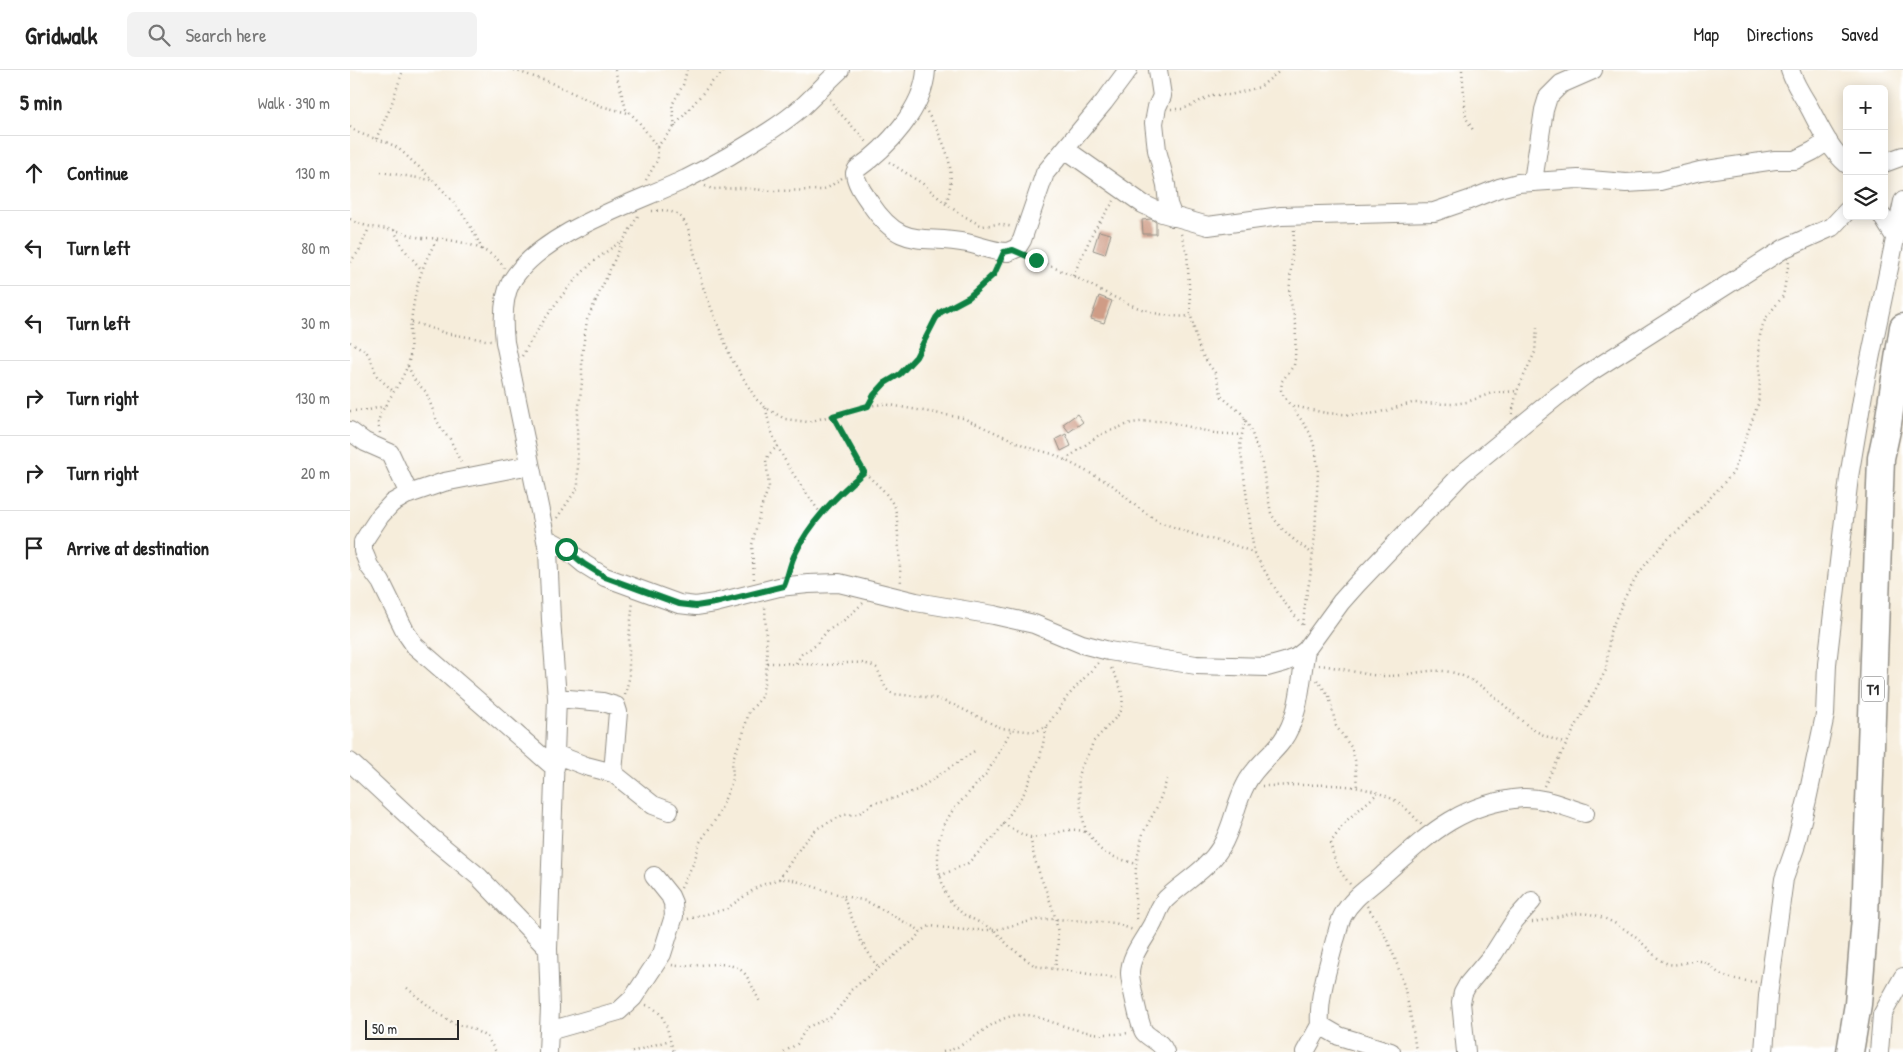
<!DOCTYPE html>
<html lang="en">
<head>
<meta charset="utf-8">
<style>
	:root { --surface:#fff; --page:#f2f2f2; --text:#222; --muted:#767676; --line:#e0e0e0 }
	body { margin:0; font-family:"Patrick Hand",sans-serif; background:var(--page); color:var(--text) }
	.controls { position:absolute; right:15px; top:15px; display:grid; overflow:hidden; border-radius:8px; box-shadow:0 2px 12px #0003 }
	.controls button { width:45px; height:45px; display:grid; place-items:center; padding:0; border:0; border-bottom:1px solid var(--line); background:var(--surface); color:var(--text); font:25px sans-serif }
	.scale { position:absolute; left:15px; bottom:12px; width:94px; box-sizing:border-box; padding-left:5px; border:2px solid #2b2b2b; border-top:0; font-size:14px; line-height:18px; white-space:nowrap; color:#2b2b2b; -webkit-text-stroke:4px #fff; paint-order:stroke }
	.stop { position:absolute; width:15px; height:15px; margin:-11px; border:4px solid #0b8043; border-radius:50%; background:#fff }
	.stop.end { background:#0b8043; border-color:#fff; box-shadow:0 1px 5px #0008 }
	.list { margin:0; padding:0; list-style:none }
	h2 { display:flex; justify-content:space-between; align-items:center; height:65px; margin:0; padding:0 20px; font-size:21px }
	h2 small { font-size:16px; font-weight:400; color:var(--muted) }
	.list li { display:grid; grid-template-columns:32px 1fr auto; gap:15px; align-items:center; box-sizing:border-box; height:75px; padding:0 20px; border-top:1px solid var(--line) }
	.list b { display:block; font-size:19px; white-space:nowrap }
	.list em { font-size:16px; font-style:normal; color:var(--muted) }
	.icon { flex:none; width:28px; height:28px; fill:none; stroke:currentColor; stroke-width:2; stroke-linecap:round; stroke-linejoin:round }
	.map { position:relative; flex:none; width:1553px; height:982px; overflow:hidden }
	header { display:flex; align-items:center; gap:30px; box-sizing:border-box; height:70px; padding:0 25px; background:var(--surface); border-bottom:1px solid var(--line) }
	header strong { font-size:24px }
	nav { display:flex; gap:28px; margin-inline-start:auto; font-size:18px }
	.search { width:350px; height:45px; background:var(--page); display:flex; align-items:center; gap:12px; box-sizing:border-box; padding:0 18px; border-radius:8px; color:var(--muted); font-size:19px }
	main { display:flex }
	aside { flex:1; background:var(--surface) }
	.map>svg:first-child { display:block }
	.building { fill:#cf9c86 }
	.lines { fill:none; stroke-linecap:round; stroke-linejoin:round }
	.minor-casing { stroke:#908c83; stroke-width:20 }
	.highway-casing { stroke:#908c83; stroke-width:29 }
	.path { stroke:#908c83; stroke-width:2.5; stroke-dasharray:1 4; stroke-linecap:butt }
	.minor { stroke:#fff; stroke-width:18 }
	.highway { stroke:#fff; stroke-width:26 }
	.route { stroke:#0b8043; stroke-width:6 }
	.labels { text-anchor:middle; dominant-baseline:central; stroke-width:4; stroke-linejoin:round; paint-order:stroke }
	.shield { fill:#fff; stroke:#6b6b6b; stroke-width:1 }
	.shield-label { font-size:15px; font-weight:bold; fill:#2b2b2b }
</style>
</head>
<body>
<header>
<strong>Gridwalk</strong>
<div class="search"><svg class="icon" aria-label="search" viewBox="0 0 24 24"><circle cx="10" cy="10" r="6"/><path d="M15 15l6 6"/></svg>Search here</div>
<nav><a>Map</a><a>Directions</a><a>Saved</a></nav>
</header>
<main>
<aside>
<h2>5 min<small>Walk · 390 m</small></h2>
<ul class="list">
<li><svg class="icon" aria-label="ahead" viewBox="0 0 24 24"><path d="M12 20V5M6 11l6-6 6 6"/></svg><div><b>Continue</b></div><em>130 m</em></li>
<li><svg class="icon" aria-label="left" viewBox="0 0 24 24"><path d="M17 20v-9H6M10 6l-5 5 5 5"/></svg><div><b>Turn left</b></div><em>80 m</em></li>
<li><svg class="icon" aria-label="left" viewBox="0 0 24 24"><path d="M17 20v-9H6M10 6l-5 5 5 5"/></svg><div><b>Turn left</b></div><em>30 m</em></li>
<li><svg class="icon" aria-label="right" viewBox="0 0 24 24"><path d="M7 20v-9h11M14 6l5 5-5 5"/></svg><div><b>Turn right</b></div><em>130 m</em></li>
<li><svg class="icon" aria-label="right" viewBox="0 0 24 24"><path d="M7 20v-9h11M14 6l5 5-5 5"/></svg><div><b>Turn right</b></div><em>20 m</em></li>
<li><svg class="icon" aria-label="arrive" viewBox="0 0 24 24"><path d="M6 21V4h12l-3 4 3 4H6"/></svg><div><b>Arrive at destination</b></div></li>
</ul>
</aside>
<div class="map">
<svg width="1553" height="982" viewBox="0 0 1553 982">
	<rect width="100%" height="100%" fill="#fff"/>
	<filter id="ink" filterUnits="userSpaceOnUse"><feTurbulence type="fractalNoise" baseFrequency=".02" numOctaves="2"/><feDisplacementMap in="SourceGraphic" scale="10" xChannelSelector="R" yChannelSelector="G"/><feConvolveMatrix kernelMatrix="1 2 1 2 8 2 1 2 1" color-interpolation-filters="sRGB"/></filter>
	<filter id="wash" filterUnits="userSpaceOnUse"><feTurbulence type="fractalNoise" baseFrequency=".0096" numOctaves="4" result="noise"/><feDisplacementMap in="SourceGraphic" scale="20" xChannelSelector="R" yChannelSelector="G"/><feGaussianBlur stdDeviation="1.12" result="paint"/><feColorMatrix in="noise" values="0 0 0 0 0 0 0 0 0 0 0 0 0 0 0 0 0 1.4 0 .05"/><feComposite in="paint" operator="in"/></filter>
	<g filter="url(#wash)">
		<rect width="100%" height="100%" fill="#f6eddb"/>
		<g id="blocks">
			<path class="building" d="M801,149L806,152V164H793L792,150Z
				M749,161L761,164L755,184L743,180Z
				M749,226L762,231L754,253L741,249Z
				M727,344L733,352L719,362L713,354Z
				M716,364L721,376L711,381L706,369Z"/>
		</g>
	</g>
	<g filter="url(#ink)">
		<use href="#blocks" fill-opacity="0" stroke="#908c83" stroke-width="1"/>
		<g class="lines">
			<defs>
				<path id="minor" d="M576,0C574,38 537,78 507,99L505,103C506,114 514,124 520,133C552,181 571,164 617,173C631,176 644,182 658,182L667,178L672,170L695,103L754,32L778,0
					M808,0L812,26L807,37L804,53L807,80L816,115L818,134L823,147
					M1440,0C1444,13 1451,24 1458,35C1469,55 1479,79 1497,94
					M715,79L793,134L812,143L858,156L931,146L1084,142L1119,130L1149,118L1168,113L1228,109L1276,113L1310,111L1350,101L1425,90H1445L1463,81L1478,71
					M1534,93L1553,86
					M1183,111L1194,40L1198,27L1211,14L1243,0
					M1532,146L1545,167
					M0,361L15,372L40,383L59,424
					M180,395L94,412L56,425L42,433L30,446L18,464L13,472V481L16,488L19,496L31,512L56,563L65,576L205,698
					M196,471H201L216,479L234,494L255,507L329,534L346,536L365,533L429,517L458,514L489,513L566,532L644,545L684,554L732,574L759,581L846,595L917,597L935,592L947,587L956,580L991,532L1007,514L1112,404L1206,327L1234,306L1435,178L1482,157L1497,141
					M207,628L253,632L266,636L268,642L263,703
					M205,684L236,696L263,703L303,735L319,741
					M0,692L83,769L129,807L198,879
					M199,961L269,941L283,928L312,884L324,846L323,833L320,826L304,806
					M198,982L200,938L198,879L207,628L201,550L198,480L155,272C153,254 152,229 161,212C191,162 285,133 336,109C350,102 365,94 379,86C404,71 430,56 452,37C465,25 477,12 490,0
					M815,982C811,971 801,970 794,962C790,958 780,910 780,903C780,886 794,870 802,855C807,846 809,836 816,829C835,811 857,800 871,777C883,757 885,734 896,714C905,696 921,686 932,671C951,644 950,610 956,580
					M955,982L970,955
					M1041,982L989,966L970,955C968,927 978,897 985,870C988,862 989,852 993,845C1003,827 1019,818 1033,805C1077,766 1110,733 1173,728C1194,727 1214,737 1235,743
					M1116,982L1111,932L1113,923L1118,914L1144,883L1165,850L1182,831
					M1414,982L1418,926L1434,809L1445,778L1457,730L1475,645L1477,594L1499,407L1514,318L1553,131
					M1529,982L1532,945L1553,907"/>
				<path id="highway" d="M1500,982L1508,934L1515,848L1531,388L1537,360L1553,257"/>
			</defs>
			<use href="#minor" class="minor-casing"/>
			<use href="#highway" class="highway-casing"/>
			<path class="path" d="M164,0L199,12L251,36L278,43
				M265,0L276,39L289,52L307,77L308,89L296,110
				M1112,0L1116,48L1123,60
				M480,29L486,39L517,72
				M821,39H833L863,25H880L910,17L931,0
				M577,42C595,73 608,98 596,134
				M0,57C13,68 31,68 46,77C54,82 61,91 69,97C96,122 118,145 132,180
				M325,57L322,35L333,15L337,0
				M26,69L41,36L53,0
				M307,77L363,11L376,0
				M539,92L573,114L596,134L612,145L632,156L648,154L663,157
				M31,102L81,110
				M355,116L362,119L393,118L422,121L471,120L479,117L492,108
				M302,141L316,140L327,144L332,148L338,158L353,217L381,288L406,329L416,338L435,349L458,352L518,336L534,334L613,348L680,378L703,384L761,414L787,437L809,452L846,465L887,476L904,483L931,528L953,556
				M0,149C20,160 28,156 48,161C57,163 66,168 74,168C98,168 142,175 154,198
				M44,160L53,178L71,199
				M944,160L939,224L946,255L945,289L944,295L932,311L931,320L934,327L950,348L960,363L966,382L968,401L965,464L960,508L955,533L953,556
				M831,164L837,183L841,246L847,271L851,283L865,303L872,327L891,343L900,358L911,389L921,443C930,461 948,473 963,484
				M678,187C694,193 710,200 725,207C761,225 799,250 841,246
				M0,192L9,181L19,158
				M723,206L744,160L764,131
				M62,252L95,263L141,271
				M0,272L16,281L20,288L27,306L43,321
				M172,286C197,243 227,198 271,172
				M58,296L65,311L76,322L87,351L94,363L100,369L112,395
				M518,336L524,325L535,313L550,304L566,287L585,248L591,242L619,227L644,204L649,194
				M943,336L976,343L1006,345L1027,343L1062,333L1103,334L1117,332L1142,323L1167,321
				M416,338C421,378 449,412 471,444
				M0,341L19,340L35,336
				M1162,344L1167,321L1185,282L1187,257
				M483,346L514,402L534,421L545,437L547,449L551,514
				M895,349L890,375L904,483
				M30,363L28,353L30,345C39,327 56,307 60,287C61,278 60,268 60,260C64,225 69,198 88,168
				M715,390L749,365L781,353L798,351H815L864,363L891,365
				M207,448L228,417L227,352L232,312V284L237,250L273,171L288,146
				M439,503C451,461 482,430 514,402
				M404,509L402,475L411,438L419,417L416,390L419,384L428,376
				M417,593C436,593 454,594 473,595C492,595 509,588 527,598L536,619L543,624L585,628L606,636L651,658L685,662L697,656L717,627L748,593
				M446,593L452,584L466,575L477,561L496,549L513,533
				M969,595C990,597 1011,605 1033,606C1063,607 1085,593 1115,607C1140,618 1159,642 1181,658C1191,665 1204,669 1215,674
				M967,610L979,626L986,656L1001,677L1005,690L1007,718
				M275,625L279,609V567L283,531
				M661,661L637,703L603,740L594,754L588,773V797L594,820L601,832L613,844L644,860L660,877L685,896L766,908
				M912,716C956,716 1006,708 1046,731C1056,737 1064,747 1072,755
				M1194,716L1256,600L1260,562L1275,527L1286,507L1299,490L1319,468L1335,455L1383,403L1408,334L1410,313L1409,270L1412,257L1416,248L1433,226L1439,191
				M653,754C662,758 672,766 681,767C700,770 715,754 735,762C742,765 745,774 750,779C759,787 775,790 786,794
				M736,762L731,740L728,707L730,699L740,681L743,672L770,643C777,627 768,610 760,596
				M681,768C683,799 702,826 707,857C709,871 707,885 705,899
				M590,806L618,793L645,766L674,723L690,687L697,656
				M429,809L454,772L468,758L493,745L508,744L524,733L545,728L567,720L626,680
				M1000,814C989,801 982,788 981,772L996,751L1028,723
				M331,818L344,792L350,772L368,746L383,709L382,691L393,664L399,642L412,627L417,593L415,536
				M494,826L516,831L571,861
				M1017,836C1049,882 1059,927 1066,982
				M338,849L376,839L409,816L429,809H440L493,826L511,871L528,898
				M787,849L785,830L786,794L793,763L807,737L818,707
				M1182,852C1200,850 1220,841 1239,844C1258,847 1278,860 1292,873C1300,880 1306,889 1316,893C1327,898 1338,889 1350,891C1360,892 1364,901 1372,905C1382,909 1395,911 1406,912
				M322,895C343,900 379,885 395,904C401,912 405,923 410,932
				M57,918L87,943L105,954L121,958L137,967L146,982
				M296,935C319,943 316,962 324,982
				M282,982L320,970
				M434,982L447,974L457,957L480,948L493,933L501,920L564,870L571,861L580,856L614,860H644L685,850L704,849L765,853L783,860
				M593,982C624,976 642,943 675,945C686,945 697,951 708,954C734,963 752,966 779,963"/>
			<use href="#minor" class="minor"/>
			<use href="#highway" class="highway"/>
		</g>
	</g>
	<g class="lines" filter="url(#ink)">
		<path class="route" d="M216,479L234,494L255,507L329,534L346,536L365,533L434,516C438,506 440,495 444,486C460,452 486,426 514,402L483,346L518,336L524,325L535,313L550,304L566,287L586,248L591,242L619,227L644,204L654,182L663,180L686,190"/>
	</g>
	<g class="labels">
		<rect class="shield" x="1512" y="606.5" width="22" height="25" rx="4"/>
		<g class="shield-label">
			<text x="1523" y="619">T1</text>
		</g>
	</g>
</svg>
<div class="controls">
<button>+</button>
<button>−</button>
<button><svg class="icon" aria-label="layers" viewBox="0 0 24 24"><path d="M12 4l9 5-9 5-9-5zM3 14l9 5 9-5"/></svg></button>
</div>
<div class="scale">50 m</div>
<div class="stop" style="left:216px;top:479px"></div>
<div class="stop end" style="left:686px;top:190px"></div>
</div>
</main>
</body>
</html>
